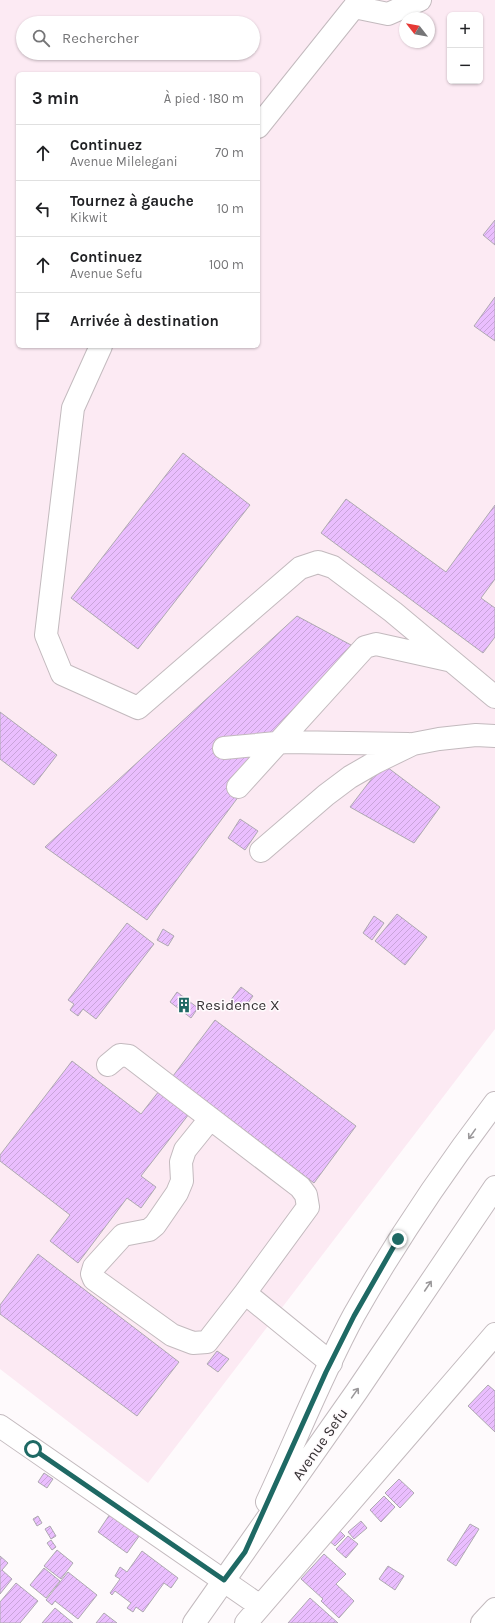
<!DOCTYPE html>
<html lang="fr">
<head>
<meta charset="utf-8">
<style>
	:root { --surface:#fff; --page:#f6f6f6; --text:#202124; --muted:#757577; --line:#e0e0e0 }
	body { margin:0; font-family:Karla,sans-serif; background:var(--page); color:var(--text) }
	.controls { position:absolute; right:12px; top:12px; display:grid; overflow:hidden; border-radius:6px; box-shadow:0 1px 3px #0004 }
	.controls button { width:36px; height:36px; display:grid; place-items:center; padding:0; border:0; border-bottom:1px solid var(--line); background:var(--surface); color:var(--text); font:20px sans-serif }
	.compass { position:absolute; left:399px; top:12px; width:36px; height:36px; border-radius:50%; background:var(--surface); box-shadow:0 1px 3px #0004; rotate:301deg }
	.stop { position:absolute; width:12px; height:12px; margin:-9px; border:3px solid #1e6964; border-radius:50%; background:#fff }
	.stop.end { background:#1e6964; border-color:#fff; box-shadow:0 1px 4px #0008 }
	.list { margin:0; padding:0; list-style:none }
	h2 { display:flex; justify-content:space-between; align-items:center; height:52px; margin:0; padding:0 16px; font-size:17px }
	h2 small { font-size:13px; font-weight:400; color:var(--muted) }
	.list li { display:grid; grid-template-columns:26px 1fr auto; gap:12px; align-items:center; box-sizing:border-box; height:56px; padding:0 16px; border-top:1px solid var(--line) }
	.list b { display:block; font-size:15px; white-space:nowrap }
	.list p { margin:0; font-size:13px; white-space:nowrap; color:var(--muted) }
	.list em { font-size:13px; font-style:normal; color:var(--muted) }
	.icon { flex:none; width:22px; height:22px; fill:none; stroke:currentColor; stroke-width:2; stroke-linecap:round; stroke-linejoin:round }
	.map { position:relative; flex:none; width:495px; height:1623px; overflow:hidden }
	.search { position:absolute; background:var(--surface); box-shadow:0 1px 3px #0004; left:16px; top:16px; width:244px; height:44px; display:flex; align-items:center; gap:10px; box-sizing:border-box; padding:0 14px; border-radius:22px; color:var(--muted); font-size:15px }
	.panel { position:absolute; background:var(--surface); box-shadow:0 1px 3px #0004; left:16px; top:72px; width:244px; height:276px; border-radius:6px }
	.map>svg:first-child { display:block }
	.built { fill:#fceaf3; fill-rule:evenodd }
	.building { fill:url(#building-hatch); stroke:#aea9b1 }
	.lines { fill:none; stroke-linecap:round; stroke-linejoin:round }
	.minor-casing { stroke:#c3babe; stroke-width:24 }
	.major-casing { stroke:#c3babe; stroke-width:24 }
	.minor { stroke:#fff; stroke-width:22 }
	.major { stroke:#fff; stroke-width:22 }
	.oneway { stroke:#9a989a }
	.route { stroke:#1e6964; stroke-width:5 }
	.labels { text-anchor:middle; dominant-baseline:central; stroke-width:3; stroke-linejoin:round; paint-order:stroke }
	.poi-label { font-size:15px; fill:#363234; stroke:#fefafc; text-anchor:start }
	.street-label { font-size:15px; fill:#363234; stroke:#fefafc }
</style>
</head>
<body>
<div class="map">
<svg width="495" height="1623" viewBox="0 0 495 1623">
	<defs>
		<pattern id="building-hatch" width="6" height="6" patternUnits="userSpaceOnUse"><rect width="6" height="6" fill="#eabefe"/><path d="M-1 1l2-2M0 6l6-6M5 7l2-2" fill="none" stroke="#c9a4da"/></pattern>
	</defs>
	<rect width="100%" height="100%" fill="#fefafc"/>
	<path class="built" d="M0,0H495V1029L148,1483L0,1369ZM450,15H480V81H450ZM405,18H429V42H405ZM23,23H253V53H23ZM18,74H258V346H18Z"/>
	<path class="building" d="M495,220V245L483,235Z
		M495,297V341L474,326Z
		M183,453L250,505L138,649L71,598Z
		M346,499L446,572L495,505V579L481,598L495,608V637L483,653L321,533Z
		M297,616L351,645L147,920L45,847Z
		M0,712L57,755L34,785L0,759Z
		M383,764L440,807L414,843L350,807Z
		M240,819L258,831L245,850L228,838Z
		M397,914L427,937L405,965L375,941Z
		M374,916L384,923L372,940L363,933Z
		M127,923L154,944L96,1019L83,1009L78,1016L70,1010L74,1004L68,1000Z
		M163,929L174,936L168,946L157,940Z
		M241,987L253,996L243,1010L230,1001Z
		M177,992L198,1008L191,1018L170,1002Z
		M215,1020L356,1126L314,1183L173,1076Z
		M72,1061L141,1114L159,1091L189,1114L141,1176L156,1187L141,1208L127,1198L78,1263L50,1241L70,1215L0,1161V1155Z
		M38,1254L179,1362L137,1416L0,1314V1305Z
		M217,1351L229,1359L218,1372L207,1364Z
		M488,1385L495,1391V1432L468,1406Z
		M44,1473L53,1479L47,1488L38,1482Z
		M399,1479L414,1493L400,1508L385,1493Z
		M384,1496L395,1507L381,1522L370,1510Z
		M110,1514L140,1535L127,1553L98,1532Z
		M38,1516L42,1523L37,1526L33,1519Z
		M361,1521L367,1528L354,1539L348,1532Z
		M470,1524L479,1529L456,1566L447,1560Z
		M50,1526L56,1536L51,1539L45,1529Z
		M338,1529L345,1536L335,1546L327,1539Z
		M348,1536L358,1544L346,1558L336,1549Z
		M51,1540L56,1547L52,1550L47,1543Z
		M57,1550L73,1563L61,1579L44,1566Z
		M142,1551L178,1578L171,1588L164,1583L143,1612L136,1607L133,1612L127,1608L131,1603L115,1591L112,1595L110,1593L120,1579L115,1576L120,1567L127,1572Z
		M324,1554L346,1574L336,1584L354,1601L339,1618L321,1601L323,1599L301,1579Z
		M0,1556L8,1563L2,1570L12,1579L0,1594Z
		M388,1566L404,1576L395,1590L379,1579Z
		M44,1568L60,1581L46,1598L30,1585Z
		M68,1572L97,1595L78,1619L55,1601L52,1605L46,1600Z
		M16,1583L38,1601L20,1623H0V1602Z
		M310,1598L338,1623H288Z
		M55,1608L73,1623H42Z
		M104,1613L117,1623H96Z"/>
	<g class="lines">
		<defs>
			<path id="minor" d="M354,7L388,14L420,0
				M258,127L354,7
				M101,346L73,408L46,635L62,674L138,708L300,568L318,562L333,567L393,612L495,697
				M224,748L287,742L408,744
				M238,787L365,647L376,644L448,660
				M261,851L326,795L350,777L376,762L413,744L439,739L476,735L495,736
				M108,1065L120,1055L129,1056L300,1187L306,1195L308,1207L245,1293L331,1363
				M210,1119L185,1150L181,1162L182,1181L177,1193L155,1225L149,1230L123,1235L94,1267L92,1274L94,1279L172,1335L193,1343L207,1342L245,1293
				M0,1426L260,1606
				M246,1623L495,1334
				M482,1623L495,1609"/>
			<path id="major" d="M267,1502C296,1440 322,1374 354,1315C396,1241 444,1170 495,1103
				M194,1623L357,1391L495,1187"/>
		</defs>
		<use href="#minor" class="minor-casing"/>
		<use href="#major" class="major-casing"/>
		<use href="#minor" class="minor"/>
		<use href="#major" class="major"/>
	</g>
	<defs><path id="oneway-shaft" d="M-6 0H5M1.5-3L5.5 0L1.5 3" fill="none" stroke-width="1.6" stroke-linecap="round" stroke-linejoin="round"/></defs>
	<g class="oneway">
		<use href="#oneway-shaft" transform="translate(472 1134) rotate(125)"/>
		<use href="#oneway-shaft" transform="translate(428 1286) rotate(-56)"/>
		<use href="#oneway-shaft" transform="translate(355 1393) rotate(-55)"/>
	</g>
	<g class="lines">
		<path class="route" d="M33,1449L224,1580L245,1552L326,1372L354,1316L398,1239"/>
	</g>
	<defs>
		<symbol id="building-bare" viewBox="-9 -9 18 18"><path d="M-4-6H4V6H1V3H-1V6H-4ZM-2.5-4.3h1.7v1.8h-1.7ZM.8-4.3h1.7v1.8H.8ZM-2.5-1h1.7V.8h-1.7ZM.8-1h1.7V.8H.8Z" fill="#1e6964" stroke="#fefafc" stroke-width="2.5" paint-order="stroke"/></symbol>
	</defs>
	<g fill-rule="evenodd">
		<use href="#building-bare" x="173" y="994" width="22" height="22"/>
	</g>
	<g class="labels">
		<g class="poi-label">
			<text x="196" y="1005">Residence X</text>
		</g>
		<g class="street-label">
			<text transform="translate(320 1444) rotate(-55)">Avenue Sefu</text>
		</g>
	</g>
</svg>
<div class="controls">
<button>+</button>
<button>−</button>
</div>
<svg class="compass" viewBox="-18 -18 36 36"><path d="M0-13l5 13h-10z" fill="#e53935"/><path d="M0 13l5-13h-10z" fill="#757577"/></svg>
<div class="stop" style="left:33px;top:1449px"></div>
<div class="stop end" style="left:398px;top:1239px"></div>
<div class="search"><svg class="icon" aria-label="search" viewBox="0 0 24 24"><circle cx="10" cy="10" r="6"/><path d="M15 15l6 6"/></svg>Rechercher</div>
<section class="panel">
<h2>3 min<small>À pied · 180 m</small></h2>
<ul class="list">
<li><svg class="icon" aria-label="ahead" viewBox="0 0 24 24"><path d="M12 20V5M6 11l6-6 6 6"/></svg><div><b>Continuez</b><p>Avenue Milelegani</p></div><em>70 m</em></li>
<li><svg class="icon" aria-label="left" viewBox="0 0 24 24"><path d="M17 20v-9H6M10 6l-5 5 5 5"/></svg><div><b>Tournez à gauche</b><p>Kikwit</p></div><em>10 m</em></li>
<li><svg class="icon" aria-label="ahead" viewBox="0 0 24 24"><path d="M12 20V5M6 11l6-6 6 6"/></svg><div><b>Continuez</b><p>Avenue Sefu</p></div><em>100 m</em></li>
<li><svg class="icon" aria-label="arrive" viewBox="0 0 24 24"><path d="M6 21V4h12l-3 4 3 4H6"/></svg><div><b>Arrivée à destination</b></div></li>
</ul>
</section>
</div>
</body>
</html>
